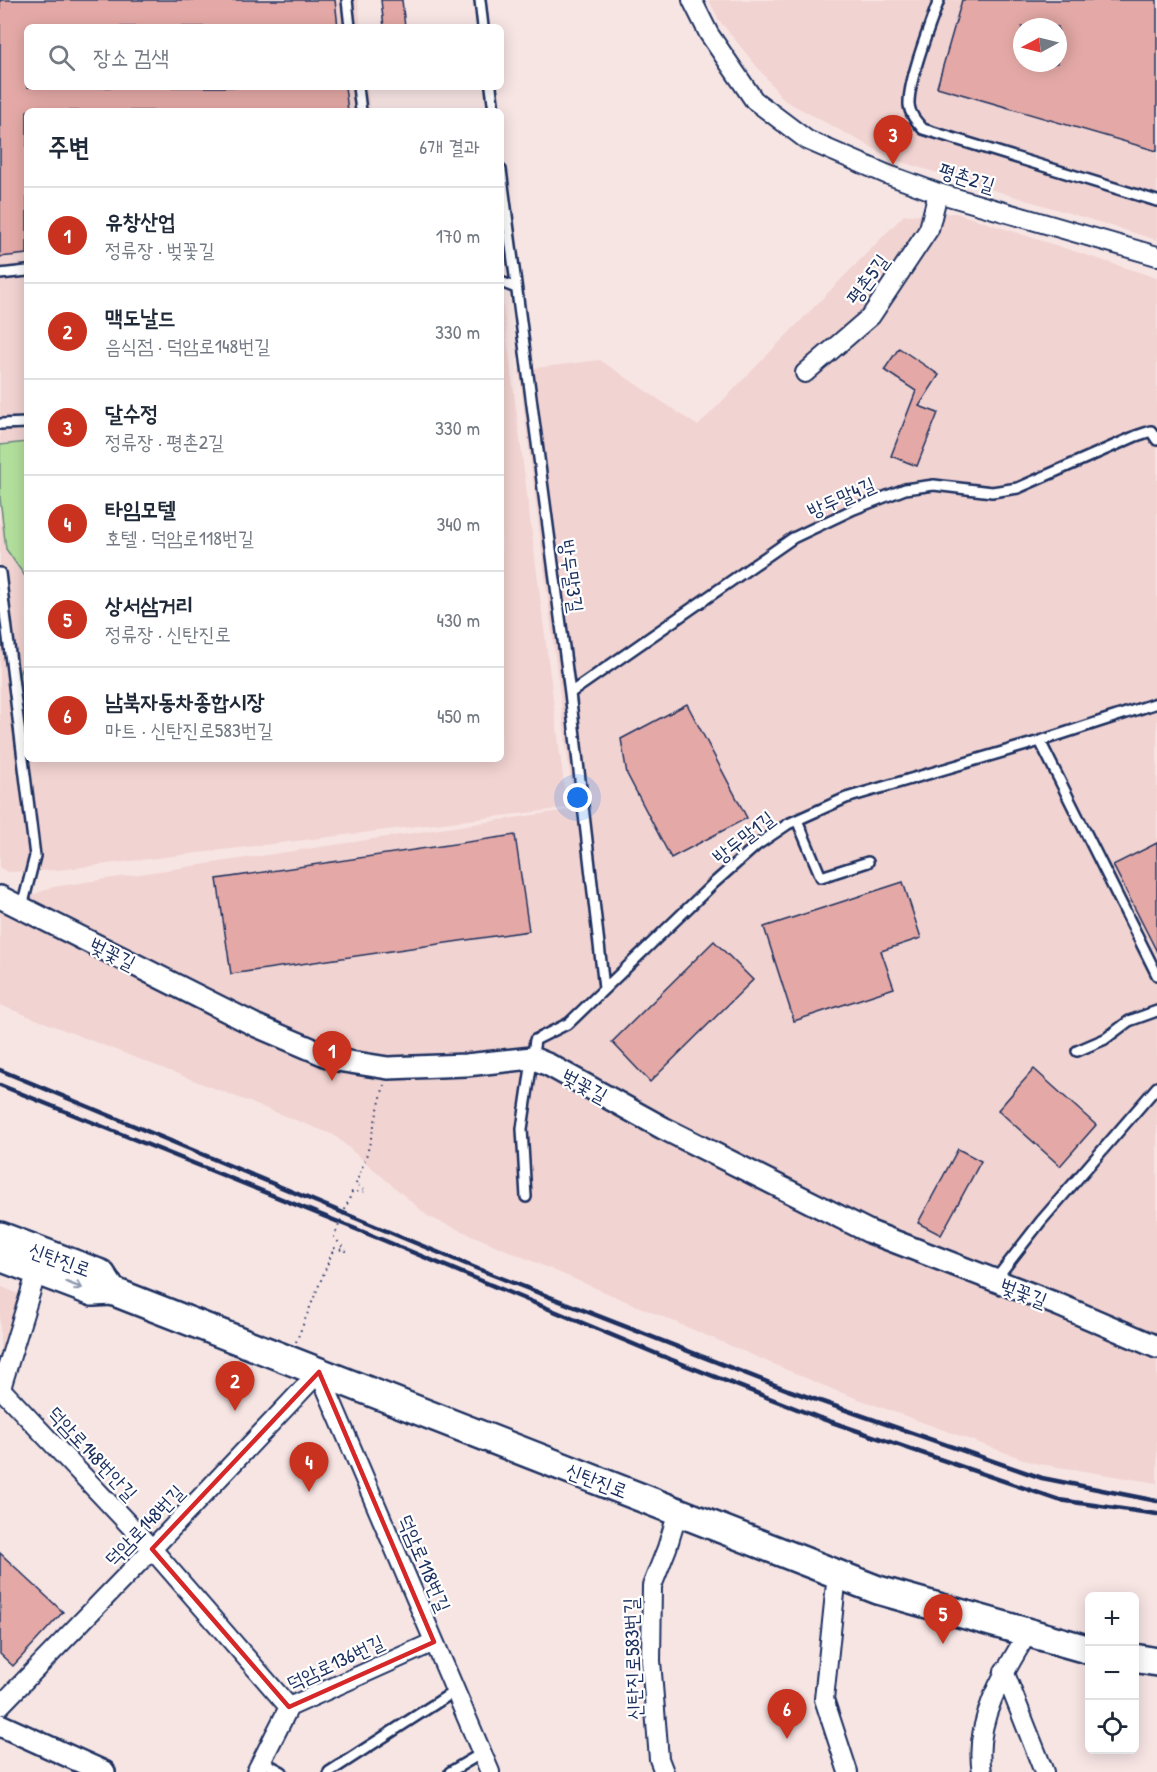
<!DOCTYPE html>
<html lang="ko">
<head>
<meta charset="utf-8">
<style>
	:root { --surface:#fff; --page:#f2f2f3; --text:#1f2937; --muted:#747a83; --line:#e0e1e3; --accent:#c8321e }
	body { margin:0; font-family:"Patrick Hand","Poor Story",sans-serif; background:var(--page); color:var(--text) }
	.controls { position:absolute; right:18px; bottom:18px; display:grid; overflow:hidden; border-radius:9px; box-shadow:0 3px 15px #0003 }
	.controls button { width:54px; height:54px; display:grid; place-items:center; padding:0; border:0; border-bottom:2px solid var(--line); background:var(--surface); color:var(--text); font:30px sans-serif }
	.compass { position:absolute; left:1013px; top:18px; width:54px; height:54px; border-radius:50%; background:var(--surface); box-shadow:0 3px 15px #0003; rotate:263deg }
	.you { position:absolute; left:578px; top:798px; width:21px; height:21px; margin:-15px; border:4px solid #fff; border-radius:50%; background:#1a73e8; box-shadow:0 0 0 9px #1a73e833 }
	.badge { display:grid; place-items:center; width:39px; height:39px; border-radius:50%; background:var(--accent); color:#fff; font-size:20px; font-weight:700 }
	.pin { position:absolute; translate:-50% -50px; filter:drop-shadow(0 2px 3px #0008) }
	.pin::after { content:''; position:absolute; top:32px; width:21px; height:18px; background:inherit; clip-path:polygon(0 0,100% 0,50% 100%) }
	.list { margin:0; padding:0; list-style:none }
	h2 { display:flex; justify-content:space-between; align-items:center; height:78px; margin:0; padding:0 24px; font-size:26px }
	h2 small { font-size:20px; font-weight:400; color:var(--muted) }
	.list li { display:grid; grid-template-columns:39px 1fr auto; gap:18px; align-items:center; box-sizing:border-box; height:96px; padding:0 24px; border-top:2px solid var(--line) }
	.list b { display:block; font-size:22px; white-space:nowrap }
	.list p { margin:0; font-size:20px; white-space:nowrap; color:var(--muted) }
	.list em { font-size:20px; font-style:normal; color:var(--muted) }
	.icon { flex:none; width:33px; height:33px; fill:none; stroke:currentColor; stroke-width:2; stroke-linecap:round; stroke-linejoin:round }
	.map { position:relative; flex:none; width:1157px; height:1772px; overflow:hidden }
	.search { position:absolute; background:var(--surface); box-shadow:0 3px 15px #0003; left:24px; top:24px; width:480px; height:66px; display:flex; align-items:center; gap:15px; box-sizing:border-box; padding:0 21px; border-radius:9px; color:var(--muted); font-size:22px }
	.panel { position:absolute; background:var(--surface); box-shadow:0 3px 15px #0003; left:24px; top:108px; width:480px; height:654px; border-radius:9px }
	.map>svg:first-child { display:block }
	.built { fill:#f1d3d1; fill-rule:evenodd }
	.grass { fill:#b3df9c; stroke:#67877d; stroke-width:1.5 }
	.building { fill:#e4a9a6; stroke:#1b2f5e; stroke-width:1.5; fill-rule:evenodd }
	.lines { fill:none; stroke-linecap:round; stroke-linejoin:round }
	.service-casing { stroke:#1b2f5e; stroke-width:14 }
	.minor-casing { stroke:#1b2f5e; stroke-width:22 }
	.tertiary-casing { stroke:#1b2f5e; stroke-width:26 }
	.primary-casing { stroke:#1b2f5e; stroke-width:32 }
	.path { stroke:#1b2f5e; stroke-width:2; stroke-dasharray:1.5 4.5; stroke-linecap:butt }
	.service { stroke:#fff; stroke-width:9 }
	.minor { stroke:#fff; stroke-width:18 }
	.tertiary { stroke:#fff; stroke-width:21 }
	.primary { stroke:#fff; stroke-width:27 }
	.rail { stroke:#1b2f5e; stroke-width:4.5 }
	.path-bridge { stroke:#1b2f5e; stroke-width:2; stroke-dasharray:1.5 4.5; stroke-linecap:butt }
	.oneway { stroke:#8d97ae }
	.marked { fill:none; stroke:#d62828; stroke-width:4.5; stroke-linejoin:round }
	.labels { text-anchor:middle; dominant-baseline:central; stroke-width:4.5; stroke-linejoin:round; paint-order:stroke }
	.street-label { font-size:20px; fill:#1b2f5e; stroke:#fff }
</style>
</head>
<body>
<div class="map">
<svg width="1157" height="1772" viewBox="0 0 1157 1772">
	<rect width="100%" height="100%" fill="#f7e5e4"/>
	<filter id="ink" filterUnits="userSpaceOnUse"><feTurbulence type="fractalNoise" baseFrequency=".0167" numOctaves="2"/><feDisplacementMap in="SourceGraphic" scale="12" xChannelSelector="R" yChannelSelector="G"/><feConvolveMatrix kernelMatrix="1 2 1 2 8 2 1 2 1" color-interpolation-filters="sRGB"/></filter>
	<g filter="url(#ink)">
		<path class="built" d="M0,0H358L361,27H27V87H367L370,111H27V759H501V291L567,808L58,870L8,872L0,868Z
			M709,0H1157V240L895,160L784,100L719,20ZM1022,27H1058V63H1022Z
			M956,213L1157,278V1483L1034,1463L834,1390L429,1217L334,1135L0,1005V908L53,887L574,809L519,370L600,360L698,426L904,215Z
			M0,1286L23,1296L6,1351L0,1349Z"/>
		<path class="grass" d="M27,442V579L6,549L0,498V445Z
			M27,656V741L25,739L19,674Z"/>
		<path class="building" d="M0,0H335L338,27H27V87H345L348,111H27V254L0,257Z
			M381,0H402L405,27H384Z
			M962,0H1157V151L937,87ZM1022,27H1058V63H1022Z
			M899,348L939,375L919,406L938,413L917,466L891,456L916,391L884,370Z
			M687,704L747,818L671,858L627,774L621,739Z
			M515,835L529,931L231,974L217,879Z
			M1157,843V952L1113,865Z
			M903,882L921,938L881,951L894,988L794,1021L764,927Z
			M714,941L753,980L650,1082L612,1042Z
			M1034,1069L1096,1125L1060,1166L998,1110Z
			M958,1149L981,1161L941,1235L918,1223Z
			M0,1553L63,1612L13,1666L0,1654Z"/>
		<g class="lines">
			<defs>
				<path id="service" d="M347,0L350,27
					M480,0L483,27
					M939,0C930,25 908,81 909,105C910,115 917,122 923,129L1157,201
					M358,87L361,111
					M491,87L494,111
					M501,170L570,693L604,988
					M0,274L27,271
					M501,282L516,288
					M0,424L27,423
					M0,573L35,856L22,907
					M570,693L793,538L854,509L905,489L934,485L992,492L1018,488L1136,436L1151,431L1157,440
					M1040,741L1157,975
					M797,820L821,877L868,862
					M1077,1051L1105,1039L1129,1021L1157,1011
					M526,1197L522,1129L535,1040L569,1023L714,883L757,845L788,824L846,798L1040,741L1157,703
					M995,1280L1041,1221L1157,1087
					M262,1761L282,1772
					M329,1772L455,1691
					M450,1772L482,1753"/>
				<path id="minor" d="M692,0L709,34L754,100L807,140L886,174L938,193L1157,256
					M805,373L871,316L929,229L938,193
					M0,1388L152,1549L289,1707
					M1,1388L37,1271
					M837,1574L824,1699L848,1772
					M1004,1671L1044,1772
					M0,1706L152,1549L319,1372L490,1772
					M256,1772L289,1707L434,1642
					M664,1772L659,1759L651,1661L652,1586L667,1548L678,1512
					M982,1772C973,1723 1003,1673 1028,1633"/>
				<path id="tertiary" d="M0,897L257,1026L337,1060L388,1068L466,1065L532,1058L549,1065L663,1128L870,1232L1059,1305L1157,1347
					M0,1725L104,1772"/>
				<path id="primary" d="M0,1236L101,1274L112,1291
					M0,1257L93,1292L112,1291L878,1590L1090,1650
					M1134,1658L1157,1662"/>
			</defs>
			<use href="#service" class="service-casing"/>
			<use href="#minor" class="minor-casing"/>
			<use href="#tertiary" class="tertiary-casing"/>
			<use href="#primary" class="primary-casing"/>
			<path class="path" d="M356,1184L367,1154L384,1085
				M296,1342L334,1248"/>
			<use href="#service" class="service"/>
			<use href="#minor" class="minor"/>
			<use href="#tertiary" class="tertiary"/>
			<use href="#primary" class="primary"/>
			<path class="rail" d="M0,1070L478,1269L788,1390L1042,1478L1157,1501
				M0,1085L383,1240L662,1356L820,1418L1059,1500L1157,1514"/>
			<path class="path-bridge" d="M334,1248L346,1251L334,1237L352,1192H366L356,1184"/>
		</g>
		<defs><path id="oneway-shaft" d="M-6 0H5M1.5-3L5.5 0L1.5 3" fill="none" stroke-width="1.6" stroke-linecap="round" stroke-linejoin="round" transform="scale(1.5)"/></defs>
		<use class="oneway" href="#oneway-shaft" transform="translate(74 1285) rotate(21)"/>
	</g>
	<path class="marked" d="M319,1372L434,1642L289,1707L152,1549Z"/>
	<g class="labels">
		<g class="street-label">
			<text transform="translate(967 177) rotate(17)">평촌2길</text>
			<text transform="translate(867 279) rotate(-54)">평촌5길</text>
			<text transform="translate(841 497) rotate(-24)">방두말4길</text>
			<text transform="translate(572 576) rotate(82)">방두말3길</text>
			<text transform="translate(743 837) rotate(-38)">방두말1길</text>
			<text transform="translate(113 953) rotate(27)">벚꽃길</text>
			<text transform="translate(585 1085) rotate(29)">벚꽃길</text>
			<text transform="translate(60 1259) rotate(20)">신탄진로</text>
			<text transform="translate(1024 1292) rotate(21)">벚꽃길</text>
			<text transform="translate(93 1453) rotate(47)">덕암로148번안길</text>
			<text transform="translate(597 1480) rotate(21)">신탄진로</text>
			<text transform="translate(144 1525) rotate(-46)">덕암로148번길</text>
			<text transform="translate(425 1563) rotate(67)">덕암로118번길</text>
			<text transform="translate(632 1659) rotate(-92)">신탄진로583번길</text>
			<text transform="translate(335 1662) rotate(-25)">덕암로136번길</text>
		</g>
	</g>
</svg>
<div class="controls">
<button>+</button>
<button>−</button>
<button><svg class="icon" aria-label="locate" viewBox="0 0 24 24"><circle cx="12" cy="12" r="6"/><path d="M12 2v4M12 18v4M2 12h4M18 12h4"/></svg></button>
</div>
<svg class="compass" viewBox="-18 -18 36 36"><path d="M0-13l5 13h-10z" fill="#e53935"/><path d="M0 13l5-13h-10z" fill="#747a83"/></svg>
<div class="you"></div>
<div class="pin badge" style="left:332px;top:1081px">1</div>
<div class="pin badge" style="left:235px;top:1411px">2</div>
<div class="pin badge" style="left:893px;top:165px">3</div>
<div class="pin badge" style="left:309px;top:1492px">4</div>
<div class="pin badge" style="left:943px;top:1644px">5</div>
<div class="pin badge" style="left:787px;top:1739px">6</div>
<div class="search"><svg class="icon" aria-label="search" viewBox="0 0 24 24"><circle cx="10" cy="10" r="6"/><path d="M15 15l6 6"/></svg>장소 검색</div>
<section class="panel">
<h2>주변<small>6개 결과</small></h2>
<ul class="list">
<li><span class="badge">1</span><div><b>유창산업</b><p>정류장 · 벚꽃길</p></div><em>170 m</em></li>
<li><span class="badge">2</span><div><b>맥도날드</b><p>음식점 · 덕암로148번길</p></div><em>330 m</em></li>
<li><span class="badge">3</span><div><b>달수정</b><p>정류장 · 평촌2길</p></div><em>330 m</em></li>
<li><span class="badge">4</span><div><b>타임모텔</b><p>호텔 · 덕암로118번길</p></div><em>340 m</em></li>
<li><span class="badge">5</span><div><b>상서삼거리</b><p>정류장 · 신탄진로</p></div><em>430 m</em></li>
<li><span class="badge">6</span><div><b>남북자동차종합시장</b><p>마트 · 신탄진로583번길</p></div><em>450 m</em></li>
</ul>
</section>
</div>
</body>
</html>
